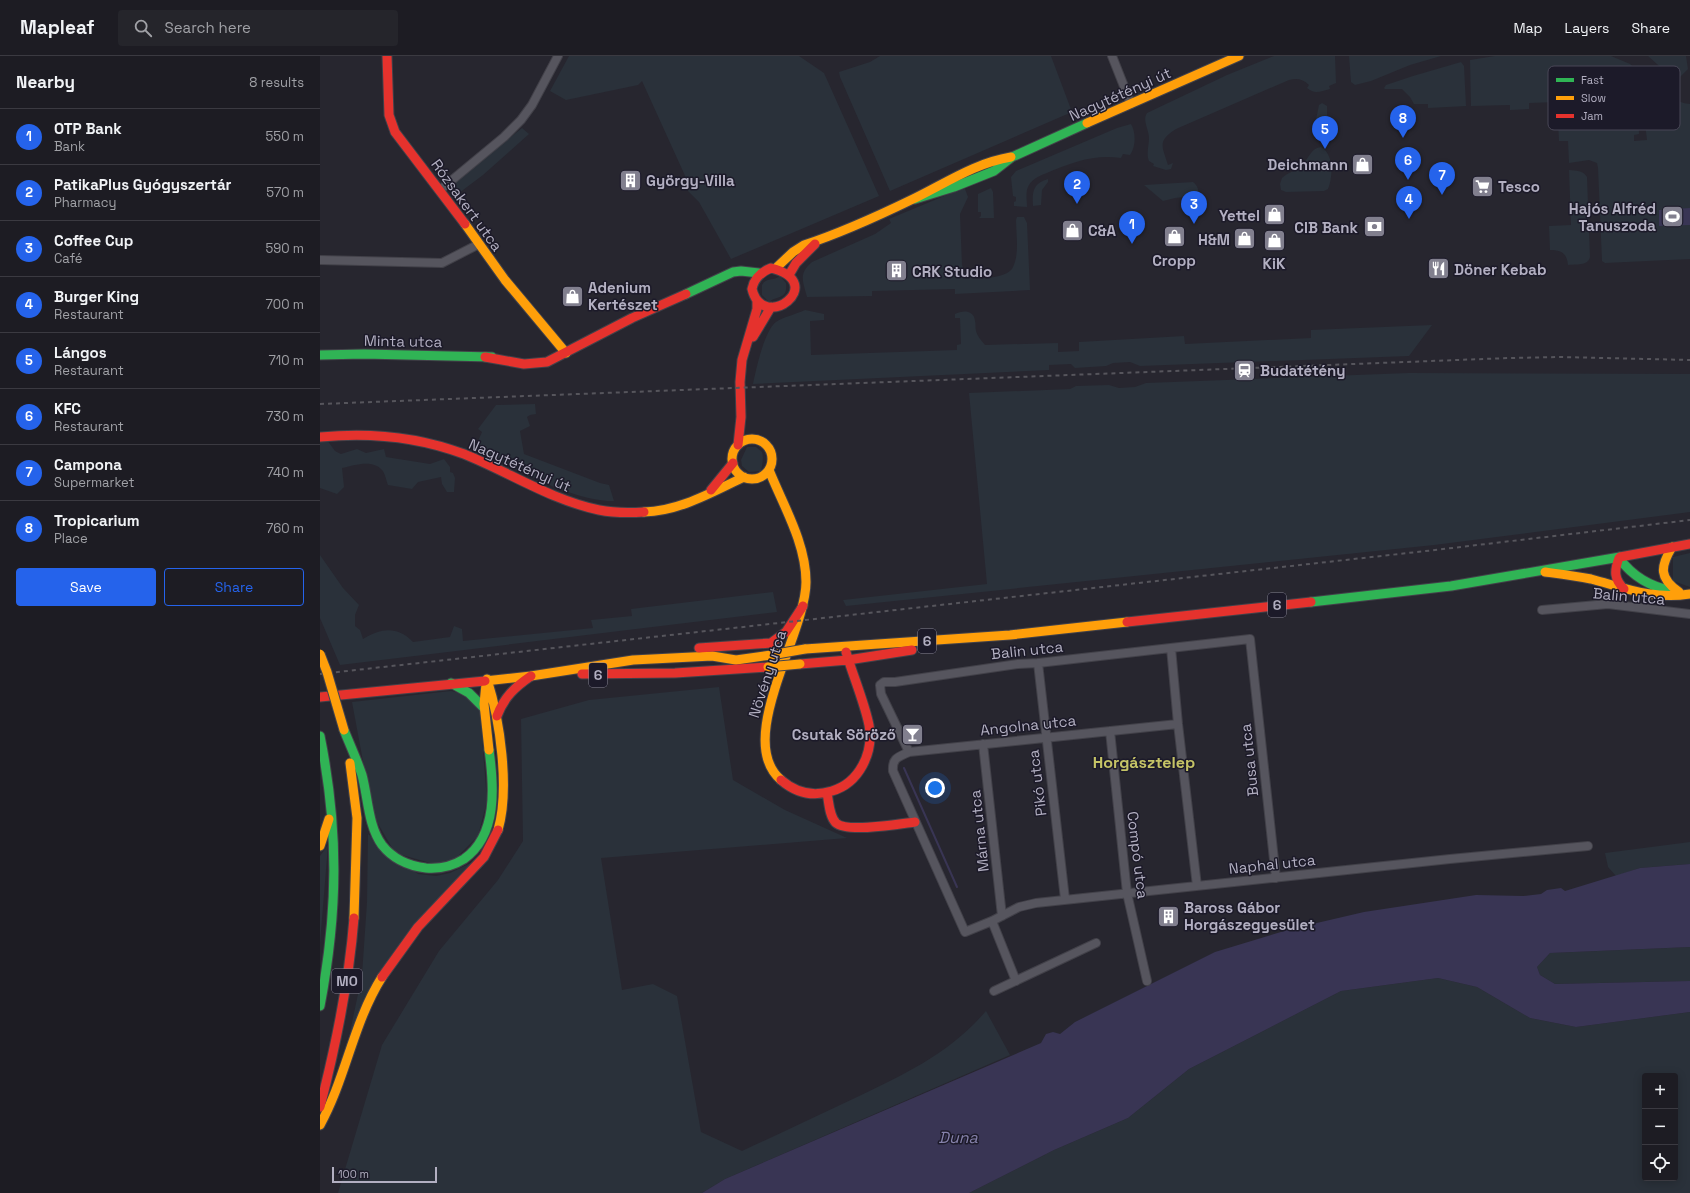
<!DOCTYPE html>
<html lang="en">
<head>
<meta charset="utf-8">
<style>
	:root { --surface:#1d1c23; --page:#25252b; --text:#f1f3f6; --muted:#a0a1a6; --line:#3b3a41; --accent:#2563eb }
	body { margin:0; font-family:"Space Grotesk",sans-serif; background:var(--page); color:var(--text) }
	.controls { position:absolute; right:12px; bottom:12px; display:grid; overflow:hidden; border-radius:4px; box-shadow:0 2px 10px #0003 }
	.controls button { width:36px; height:36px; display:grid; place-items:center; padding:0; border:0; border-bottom:1px solid var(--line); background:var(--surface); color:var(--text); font:20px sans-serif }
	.scale { position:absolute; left:12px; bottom:10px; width:105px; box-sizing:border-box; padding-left:4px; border:2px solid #b2afc1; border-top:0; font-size:11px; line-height:14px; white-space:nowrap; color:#b2afc1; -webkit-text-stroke:3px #1c1a29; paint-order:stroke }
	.you { position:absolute; left:615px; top:732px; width:14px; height:14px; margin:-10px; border:3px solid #fff; border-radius:50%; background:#1a73e8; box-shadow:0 0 0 6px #1a73e833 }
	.badge { display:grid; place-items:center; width:26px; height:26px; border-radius:50%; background:var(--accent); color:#fff; font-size:13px; font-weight:700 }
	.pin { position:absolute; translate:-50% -33px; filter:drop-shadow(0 1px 2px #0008) }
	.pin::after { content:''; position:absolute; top:21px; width:14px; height:12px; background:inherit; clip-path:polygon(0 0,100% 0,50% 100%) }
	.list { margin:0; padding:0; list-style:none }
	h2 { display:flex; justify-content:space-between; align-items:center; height:52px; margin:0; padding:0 16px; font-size:17px }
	h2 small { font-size:13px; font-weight:400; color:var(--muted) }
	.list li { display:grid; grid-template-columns:26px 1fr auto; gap:12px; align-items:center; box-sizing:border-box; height:56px; padding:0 16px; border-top:1px solid var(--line) }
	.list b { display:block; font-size:15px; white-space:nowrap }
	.list p { margin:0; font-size:13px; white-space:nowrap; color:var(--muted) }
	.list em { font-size:13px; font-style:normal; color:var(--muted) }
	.actions { display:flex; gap:8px; padding:12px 16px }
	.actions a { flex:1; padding:9px 0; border:1px solid var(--accent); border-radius:4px; text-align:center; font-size:14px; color:var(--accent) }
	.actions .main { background:var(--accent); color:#fff }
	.icon { flex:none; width:22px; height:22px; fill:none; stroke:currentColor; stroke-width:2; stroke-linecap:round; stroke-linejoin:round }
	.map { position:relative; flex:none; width:1370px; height:1137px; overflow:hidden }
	header { display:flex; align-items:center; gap:24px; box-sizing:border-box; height:56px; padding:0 20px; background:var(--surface); border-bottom:1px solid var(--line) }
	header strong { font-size:19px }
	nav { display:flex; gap:22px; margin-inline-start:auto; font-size:14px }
	.search { width:280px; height:36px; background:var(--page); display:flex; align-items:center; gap:10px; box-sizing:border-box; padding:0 14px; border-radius:4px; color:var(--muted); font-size:15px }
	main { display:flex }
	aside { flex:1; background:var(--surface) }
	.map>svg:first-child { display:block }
	.green { fill:#2a313a; fill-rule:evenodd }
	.water { fill:#393554 }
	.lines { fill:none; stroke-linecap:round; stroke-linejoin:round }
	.stream { stroke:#393554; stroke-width:2 }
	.street-casing { stroke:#424149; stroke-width:10 }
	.fast-casing { stroke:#424149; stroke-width:11 }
	.slow-casing { stroke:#424149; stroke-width:11 }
	.jam-casing { stroke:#424149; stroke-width:11 }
	.street { stroke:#56555e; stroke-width:8 }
	.fast { stroke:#30b455; stroke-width:9 }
	.slow { stroke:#ff9f0a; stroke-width:9 }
	.jam { stroke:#e5322d; stroke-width:9 }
	.rail { stroke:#56555c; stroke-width:2; stroke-dasharray:4 4; stroke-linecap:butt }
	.slow-bridge-casing { stroke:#44434c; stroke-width:11; stroke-linecap:butt }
	.slow-bridge { stroke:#ff9f0a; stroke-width:9 }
	.labels { text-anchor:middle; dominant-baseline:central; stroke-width:3; stroke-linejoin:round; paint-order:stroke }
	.shield { fill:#1c1a29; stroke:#858293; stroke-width:1 }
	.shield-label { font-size:14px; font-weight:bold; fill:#b2afc1 }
	.street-label { font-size:15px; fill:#b2afc1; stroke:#1c1a29 }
	.poi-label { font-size:15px; font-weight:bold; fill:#b2afc1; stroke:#1c1a29; text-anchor:start }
	.neighbourhood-label { font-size:16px; font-weight:bold; fill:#c5c366; stroke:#1c1a29 }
	.water-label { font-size:16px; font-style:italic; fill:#8682ab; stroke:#1c1a29 }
	.key { fill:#1c1a29; stroke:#494757; stroke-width:1 }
	.key-label { font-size:11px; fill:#b2afc1 }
</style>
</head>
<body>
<header>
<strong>Mapleaf</strong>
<div class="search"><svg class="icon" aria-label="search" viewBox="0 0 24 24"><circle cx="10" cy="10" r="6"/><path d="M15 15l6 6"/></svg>Search here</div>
<nav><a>Map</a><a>Layers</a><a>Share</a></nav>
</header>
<main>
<aside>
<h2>Nearby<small>8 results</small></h2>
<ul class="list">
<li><span class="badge">1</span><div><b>OTP Bank</b><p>Bank</p></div><em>550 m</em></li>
<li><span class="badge">2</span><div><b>PatikaPlus Gyógyszertár</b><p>Pharmacy</p></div><em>570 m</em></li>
<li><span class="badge">3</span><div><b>Coffee Cup</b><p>Café</p></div><em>590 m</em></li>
<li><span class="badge">4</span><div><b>Burger King</b><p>Restaurant</p></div><em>700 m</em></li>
<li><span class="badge">5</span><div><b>Lángos</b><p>Restaurant</p></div><em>710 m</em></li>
<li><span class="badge">6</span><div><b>KFC</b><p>Restaurant</p></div><em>730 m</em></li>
<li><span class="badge">7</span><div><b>Campona</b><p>Supermarket</p></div><em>740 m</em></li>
<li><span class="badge">8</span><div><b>Tropicarium</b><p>Place</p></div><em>760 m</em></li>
</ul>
<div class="actions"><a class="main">Save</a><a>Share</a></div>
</aside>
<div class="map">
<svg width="1370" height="1137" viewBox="0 0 1370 1137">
	<rect width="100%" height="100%" fill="#27262f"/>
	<path class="green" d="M249,0H479L504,17L559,140L411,203L379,146L368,135L367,124L322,25L318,29L246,44L230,35Z
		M560,0H731L752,56L570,135L520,21L519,16L550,6Z
		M954,0H1015L1016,27L1009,30L1010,33C1001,35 995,39 987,32L989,29C983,23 977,22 969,24L856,73C837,85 842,90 848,109L853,107L851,113L846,114L833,110L834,108L829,105C826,98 829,89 829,82C829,74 822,64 827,57L907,19Z
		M1029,0H1121L1090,9L1051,25L1035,29L1031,26Z
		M1175,0H1291L1310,8L1327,22L1318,40L1319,78L1314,79V85L1327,84C1325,63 1319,46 1331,27C1343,35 1355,47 1370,48V203L1285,207L1282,205L1278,112L1277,107L1269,104L1249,107L1248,85H1239L1237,46L1209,47V53L1190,54V49L1151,50L1150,4Z
		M1328,0H1366L1368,13L1356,25Z
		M1141,6L1144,10L1146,50L1108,52V48H1094L1090,41L1082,33H1065L1064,32L1066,29L1093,20Z
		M1002,47L1007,50V74L1001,77L994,73L999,49Z
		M811,68C816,76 816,91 810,99L803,98L801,102C775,98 753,106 729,116C722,119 713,122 709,129C705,135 707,144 707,151L694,150V146L696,145V141L693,140L691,121L696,115L797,72Z
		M202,72L209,78L163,119L135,140L130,135L136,125Z
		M1001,91C1014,98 1013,121 1008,133L1004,135L966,136L961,134L960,128L962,122C968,116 977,115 983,108C989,102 991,92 1001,91Z
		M1249,114C1256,115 1263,114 1267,121L1270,201C1268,210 1256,208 1248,209C1247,197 1241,194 1230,194L1229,170L1251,169Z
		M728,123V126L722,134L721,149L713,150C712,136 713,127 728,123Z
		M873,126C877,129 879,133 878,138L875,140L855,142L843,145L824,129Z
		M671,132L673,136L674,162H659L661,160V156H658V138Z
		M641,133H645L648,141L640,158L642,209C644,215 648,219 654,221C663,224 686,221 692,213C700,199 696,179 696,164L697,161H704L707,167L710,234L635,238V233L552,235V240L487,241C483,225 478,218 492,206L555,178L571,167L569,163Z
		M460,220L466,227C468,244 457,239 449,246L442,239V229C446,221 454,225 460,220Z
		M485,254L504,258V264L490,265L491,299L637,294V289L641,288L640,262H635V258C643,254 654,254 655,265C656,268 655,272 656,275C657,280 662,285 665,289L738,287V296L759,295V286L864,280L865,288L991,282V274L1112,269L1089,300L820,310L810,306L793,307L786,310L755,312L751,308L729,309V314L433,328C436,314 444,275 456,266C463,261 477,258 485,254Z
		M1089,317L1370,318V456L1114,489L526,550L523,544L667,528L649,337L750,333L756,330L789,329L799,332L815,331L826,327Z
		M215,348L216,358L210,359L207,361L210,370L200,375L204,398L280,427L289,429L294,445C253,445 199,415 163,396L158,385L162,376L158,373L176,349Z
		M0,384H7L15,395L21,398L37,393L46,397L64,393L66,401L110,408L124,403L130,411V416L133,417L135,422L134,436H127L122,428L121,421L98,426L92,433L68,429C66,424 65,417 62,414C53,403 34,409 22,412L24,431L17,438L0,432Z
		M427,391H436L442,396C444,402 442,410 441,415L429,416L422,410L421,404Z
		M1370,497V531L1353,525V501Z
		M0,499L23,532L39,549L35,559V570L40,574L43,583C62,572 77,570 93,586L130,581L134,570L142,573L143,585L273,572L271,564L312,560L311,553L453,536L457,556L20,609L0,562Z
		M399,631L413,724L465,754L527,782L281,802L302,934L333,928L357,940L381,1076L422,1095C459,1078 497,1060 535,1042C585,1018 629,998 666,955L690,999L405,1123L382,1137H18L62,989L119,895L178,824L203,785L201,663L269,644Z
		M131,635L145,638L160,656L167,745L158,780L132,806L114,808L75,797L53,759L32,646Z
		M48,778L98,818L116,820L130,817L155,805L136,825L30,976L42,919L47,846Z
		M1370,786V808L1320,812L1296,820L1288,811L1285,797Z
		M8,789L0,887V800Z
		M1370,891V925L1235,928L1220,919L1217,911L1230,897Z
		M1118,922L1157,931L1210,962L1256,971L1370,956V1137H649L734,1094L808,1062L869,1013L1021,935ZM1325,1020H1355V1122H1325Z"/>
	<path class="water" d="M1370,152V169L1339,170V154Z
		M1370,808V891L1230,897L1217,911L1220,919L1235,928L1370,925V956L1256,971L1210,962L1157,931L1118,922L1021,935L869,1013L808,1062L734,1094L649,1137H382L405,1123L721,987L726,978L733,976L740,978L755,966L895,896L971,873L1044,856L1156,839L1203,840L1221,838L1227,834L1241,832L1245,835L1320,812Z"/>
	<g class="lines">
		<path class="stream" d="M584,712L637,831"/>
		<defs>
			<path id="street" d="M792,0L811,48
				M120,134L184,81L201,64L212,49L238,0
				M0,204L122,207L159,188
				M1222,554L1288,548L1370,558
				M851,592L858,668L877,830
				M718,607L745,843
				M858,668L589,696C578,701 572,702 573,715L645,876L672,865L699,851L716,847L1130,803L1268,790
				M790,675L807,837L827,925
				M663,688L682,860
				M589,696L561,638L560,629L564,626H575L698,608L718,607L930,583L956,822
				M672,865L696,925
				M674,935L776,887"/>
			<path id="fast" d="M595,143L634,131L674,115L692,101L767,67
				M366,238L413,216L421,215L439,217
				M0,299L44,298L172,301
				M1299,502C1313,521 1330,531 1353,535
				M991,546L1131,530L1300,501
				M131,627L149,637L164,652
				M24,674C30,689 37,704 42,719C48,741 48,770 62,789C73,803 89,810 106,812C119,813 133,810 144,803C178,779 174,730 169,694
				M0,680C19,774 18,856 0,950"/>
			<path id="slow" d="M767,67L919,0
				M145,168L185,224L246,297
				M456,212L473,196L484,189C521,177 558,160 593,143C626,127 655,107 691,101
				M412 403a20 20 0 1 1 40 0a20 20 0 1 1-40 0Z
				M449,414C463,449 486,487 486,526C486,578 414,684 461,724
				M324,456C360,455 392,436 424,421
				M1352,491C1340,511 1339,522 1359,536
				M1225,516C1240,518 1256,520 1271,523C1305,532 1333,544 1370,538
				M485,593L690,579L807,566
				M167,623C180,664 190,733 178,774
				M165,625L211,620L313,604L392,600L416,604L451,599
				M166,628L164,648L169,694
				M30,707L37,762L34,862
				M0,790L9,763
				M0,1069C26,1022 33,967 62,921"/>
			<path id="jam" d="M67,0L69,59L75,76L145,168
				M451,212C510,227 443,278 432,233C434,222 441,216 451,212Z
				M469,219L476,207L495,188
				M433,281L451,251
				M165,301L204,308L227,306L312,262L366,238
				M0,381C50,376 96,380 144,398C189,416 231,444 279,454C294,457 309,457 324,456
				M418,389L421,361L420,326L422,304L437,253V244
				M391,434L413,407
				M1300,501L1370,488
				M1299,502C1294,515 1294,523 1304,533
				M807,566L991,546
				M379,592L451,587L466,576L483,550
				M480,608L528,604L592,594
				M262,618L355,617L448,611
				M0,641L165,625
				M177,660C184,641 195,631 211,620
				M461,724C476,737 493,741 512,735C539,727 554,697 549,669C544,645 533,620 526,596
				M507,737C509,746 509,760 516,767C527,777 579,768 595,766
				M62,921L98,871L164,801L178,774
				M0,1051C16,989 29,926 34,862"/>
		</defs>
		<use href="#street" class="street-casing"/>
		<use href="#fast" class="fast-casing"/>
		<use href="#slow" class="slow-casing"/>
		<use href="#jam" class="jam-casing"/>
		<use href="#street" class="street"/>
		<use href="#fast" class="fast"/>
		<use href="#slow" class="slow"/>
		<use href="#jam" class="jam"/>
		<path class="rail" d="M0,348L1189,302L1241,301L1370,304
			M0,618L1115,494L1370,464"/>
		<defs>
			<path id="slow-bridge" d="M0,598L7,616L24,674
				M451,599L485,593
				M448,611L480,608"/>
		</defs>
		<use href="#slow-bridge" class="slow-bridge-casing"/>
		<use href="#slow-bridge" class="slow-bridge"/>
	</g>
	<defs>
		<symbol id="shop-square" viewBox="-11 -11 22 22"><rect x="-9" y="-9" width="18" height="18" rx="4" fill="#817f8e" stroke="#1c1a29"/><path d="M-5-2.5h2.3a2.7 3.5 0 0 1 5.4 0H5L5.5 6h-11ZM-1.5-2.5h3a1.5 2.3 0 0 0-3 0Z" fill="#fff"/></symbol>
		<symbol id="building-square" viewBox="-11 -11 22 22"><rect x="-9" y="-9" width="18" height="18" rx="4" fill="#817f8e" stroke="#1c1a29"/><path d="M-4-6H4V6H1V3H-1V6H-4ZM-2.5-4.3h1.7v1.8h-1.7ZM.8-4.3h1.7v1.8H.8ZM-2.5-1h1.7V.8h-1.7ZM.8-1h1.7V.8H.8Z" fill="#fff"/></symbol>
		<symbol id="supermarket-square" viewBox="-11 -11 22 22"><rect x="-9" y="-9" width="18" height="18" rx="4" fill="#817f8e" stroke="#1c1a29"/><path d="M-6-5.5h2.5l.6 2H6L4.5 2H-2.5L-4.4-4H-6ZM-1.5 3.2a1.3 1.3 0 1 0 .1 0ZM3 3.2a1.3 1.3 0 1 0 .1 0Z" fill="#fff"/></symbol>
		<symbol id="stadium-square" viewBox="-11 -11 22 22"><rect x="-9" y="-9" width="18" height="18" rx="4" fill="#817f8e" stroke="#1c1a29"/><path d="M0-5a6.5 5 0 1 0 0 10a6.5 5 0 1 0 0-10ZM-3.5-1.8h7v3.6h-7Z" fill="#fff"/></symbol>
		<symbol id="bank-square" viewBox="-11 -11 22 22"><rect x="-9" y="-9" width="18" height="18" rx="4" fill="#817f8e" stroke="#1c1a29"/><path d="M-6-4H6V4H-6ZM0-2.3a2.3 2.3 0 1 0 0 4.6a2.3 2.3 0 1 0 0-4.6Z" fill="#fff"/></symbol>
		<symbol id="restaurant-square" viewBox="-11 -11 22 22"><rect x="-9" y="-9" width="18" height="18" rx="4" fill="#817f8e" stroke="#1c1a29"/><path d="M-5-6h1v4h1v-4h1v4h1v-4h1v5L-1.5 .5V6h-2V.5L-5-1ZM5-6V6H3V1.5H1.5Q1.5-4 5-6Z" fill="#fff"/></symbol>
		<symbol id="station-square" viewBox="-11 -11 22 22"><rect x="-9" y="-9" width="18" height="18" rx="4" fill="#817f8e" stroke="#1c1a29"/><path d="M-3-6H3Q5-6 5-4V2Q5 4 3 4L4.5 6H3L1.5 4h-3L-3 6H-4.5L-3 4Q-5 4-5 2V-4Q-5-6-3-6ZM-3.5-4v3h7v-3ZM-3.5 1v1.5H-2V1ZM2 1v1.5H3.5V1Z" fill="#fff"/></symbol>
		<symbol id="bar-square" viewBox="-11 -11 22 22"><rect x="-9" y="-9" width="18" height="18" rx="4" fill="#817f8e" stroke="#1c1a29"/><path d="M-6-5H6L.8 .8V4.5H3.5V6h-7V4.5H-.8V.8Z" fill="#fff"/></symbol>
	</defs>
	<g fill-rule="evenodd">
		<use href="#shop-square" x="1030" y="96" width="25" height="25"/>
		<use href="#building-square" x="298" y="112" width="25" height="25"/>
		<use href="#supermarket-square" x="1150" y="118" width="25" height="25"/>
		<use href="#shop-square" x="942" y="146" width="25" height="25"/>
		<use href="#stadium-square" x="1340" y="148" width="25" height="25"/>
		<use href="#bank-square" x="1042" y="158" width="25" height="25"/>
		<use href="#shop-square" x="740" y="162" width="25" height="25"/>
		<use href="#shop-square" x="842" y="168" width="25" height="25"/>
		<use href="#shop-square" x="912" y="170" width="25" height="25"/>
		<use href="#shop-square" x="942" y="172" width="25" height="25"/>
		<use href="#restaurant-square" x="1106" y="200" width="25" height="25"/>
		<use href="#building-square" x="564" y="202" width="25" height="25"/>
		<use href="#shop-square" x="240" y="228" width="25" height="25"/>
		<use href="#station-square" x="912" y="302" width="25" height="25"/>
		<use href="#bar-square" x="580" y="666" width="25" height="25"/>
		<use href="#building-square" x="836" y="848" width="25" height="25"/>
	</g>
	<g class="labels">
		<g class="shield">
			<rect x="948" y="537" width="18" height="24" rx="3"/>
			<rect x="598" y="573" width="18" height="24" rx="3"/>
			<rect x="269" y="607" width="18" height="24" rx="3"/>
			<rect x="12" y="913" width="30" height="24" rx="3"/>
		</g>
		<g class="shield-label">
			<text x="957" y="549">6</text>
			<text x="607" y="585">6</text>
			<text x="278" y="619">6</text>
			<text x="27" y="925">M0</text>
		</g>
		<g class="street-label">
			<text transform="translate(800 38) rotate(-24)">Nagytétényi út</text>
			<text transform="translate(147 149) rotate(54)">Rózsakert utca</text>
			<text transform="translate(83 285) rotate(1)">Minta utca</text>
			<text transform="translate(200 409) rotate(24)">Nagytétényi út</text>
			<text transform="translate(1309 540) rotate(5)">Balin utca</text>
			<text transform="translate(707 594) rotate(-6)">Balin utca</text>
			<text transform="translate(447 618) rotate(-72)">Növény utca</text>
			<text transform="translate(708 669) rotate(-6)">Angolna utca</text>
			<text transform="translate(929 704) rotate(-96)">Busa utca</text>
			<text transform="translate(717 727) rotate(-97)">Pikó utca</text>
			<text transform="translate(659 775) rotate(-96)">Márna utca</text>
			<text transform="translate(818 799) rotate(83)">Compó utca</text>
			<text transform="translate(952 808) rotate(-6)">Naphal utca</text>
		</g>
		<g class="poi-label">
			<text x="1028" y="108" text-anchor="end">Deichmann</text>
			<text x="326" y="124">György-Villa</text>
			<text x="1178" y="130">Tesco</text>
			<text x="1336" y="152" text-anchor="end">Hajós Alfréd<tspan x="1336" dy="17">Tanuszoda</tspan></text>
			<text x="940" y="159" text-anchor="end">Yettel</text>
			<text x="1038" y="171" text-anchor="end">CIB Bank</text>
			<text x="768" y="174">C&amp;A</text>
			<text x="910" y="183" text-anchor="end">H&amp;M</text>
			<text x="854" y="204" text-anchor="middle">Cropp</text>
			<text x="954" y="207" text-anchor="middle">KiK</text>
			<text x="1134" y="213">Döner Kebab</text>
			<text x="592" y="215">CRK Studio</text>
			<text x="268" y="231">Adenium<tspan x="268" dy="17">Kertészet</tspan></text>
			<text x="940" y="314">Budatétény</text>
			<text x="576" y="678" text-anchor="end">Csutak Söröző</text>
			<text x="864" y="851">Baross Gábor<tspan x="864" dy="17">Horgászegyesület</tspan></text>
		</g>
		<g class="neighbourhood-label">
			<text x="824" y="706">Horgásztelep</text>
		</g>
		<g class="water-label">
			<text x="638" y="1081">Duna</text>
		</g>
	</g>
	<rect x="1228" y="10" width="132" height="64" rx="6" class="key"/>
	<rect x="1236" y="22" width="18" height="4" fill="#30b455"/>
	<rect x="1236" y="40" width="18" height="4" fill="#ff9f0a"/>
	<rect x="1236" y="58" width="18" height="4" fill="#e5322d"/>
	<g class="key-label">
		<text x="1261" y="28">Fast</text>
		<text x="1261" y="46">Slow</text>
		<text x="1261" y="64">Jam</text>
	</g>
</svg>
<div class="controls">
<button>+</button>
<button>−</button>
<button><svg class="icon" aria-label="locate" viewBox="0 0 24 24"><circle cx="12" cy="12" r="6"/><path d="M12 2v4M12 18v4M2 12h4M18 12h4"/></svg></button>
</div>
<div class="scale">100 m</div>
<div class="you"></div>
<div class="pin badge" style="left:812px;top:188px">1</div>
<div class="pin badge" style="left:757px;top:148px">2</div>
<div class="pin badge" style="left:874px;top:168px">3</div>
<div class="pin badge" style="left:1089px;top:163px">4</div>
<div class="pin badge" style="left:1005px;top:93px">5</div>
<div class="pin badge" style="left:1088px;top:124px">6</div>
<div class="pin badge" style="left:1122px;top:139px">7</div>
<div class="pin badge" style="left:1083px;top:82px">8</div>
</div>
</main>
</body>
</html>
